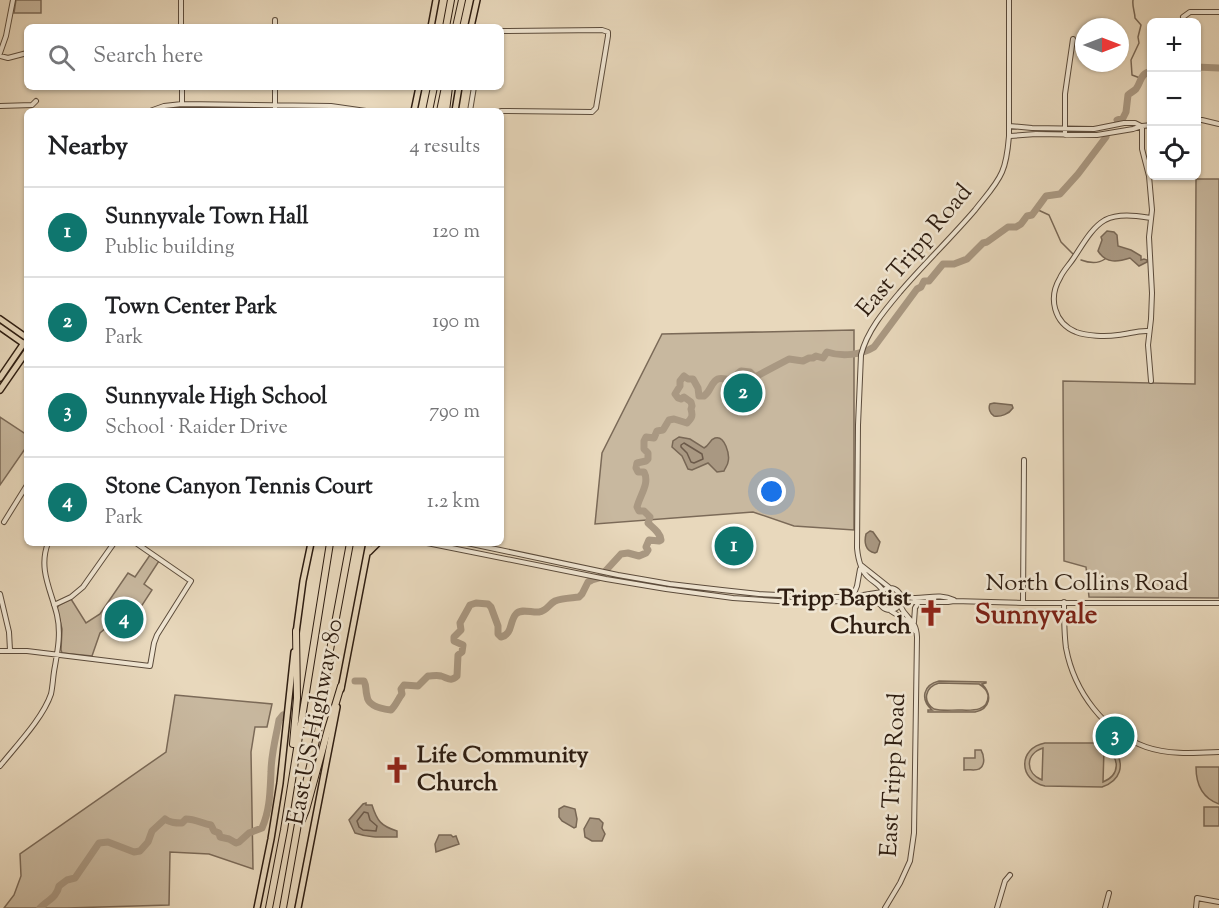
<!DOCTYPE html>
<html lang="en">
<head>
<meta charset="utf-8">
<style>
	:root { --surface:#fff; --page:#f6f6f6; --text:#202124; --muted:#757577; --line:#e0e0e0; --accent:#0f766e }
	body { margin:0; font-family:"Sorts Mill Goudy",serif; background:var(--page); color:var(--text) }
	.controls { position:absolute; right:18px; top:18px; display:grid; overflow:hidden; border-radius:9px; box-shadow:0 2px 4px #0004 }
	.controls button { width:54px; height:54px; display:grid; place-items:center; padding:0; border:0; border-bottom:2px solid var(--line); background:var(--surface); color:var(--text); font:30px sans-serif }
	.compass { position:absolute; left:1075px; top:18px; width:54px; height:54px; border-radius:50%; background:var(--surface); box-shadow:0 2px 4px #0004; rotate:90deg }
	.you { position:absolute; left:772px; top:492px; width:21px; height:21px; margin:-15px; border:4px solid #fff; border-radius:50%; background:#1a73e8; box-shadow:0 0 0 9px #1a73e833 }
	.badge { display:grid; place-items:center; width:39px; height:39px; border-radius:50%; background:var(--accent); color:#fff; font-size:20px; font-weight:700 }
	.pin { position:absolute; translate:-50% -50%; border:3px solid #fff; box-shadow:0 2px 6px #0006 }
	.list { margin:0; padding:0; list-style:none }
	h2 { display:flex; justify-content:space-between; align-items:center; height:78px; margin:0; padding:0 24px; font-size:26px }
	h2 small { font-size:20px; font-weight:400; color:var(--muted) }
	.list li { display:grid; grid-template-columns:39px 1fr auto; gap:18px; align-items:center; box-sizing:border-box; height:90px; padding:0 24px; border-top:2px solid var(--line) }
	.list b { display:block; font-size:22px; white-space:nowrap }
	.list p { margin:0; font-size:20px; white-space:nowrap; color:var(--muted) }
	.list em { font-size:20px; font-style:normal; color:var(--muted) }
	.icon { flex:none; width:33px; height:33px; fill:none; stroke:currentColor; stroke-width:2; stroke-linecap:round; stroke-linejoin:round }
	.map { position:relative; flex:none; width:1219px; height:908px; overflow:hidden }
	.search { position:absolute; background:var(--surface); box-shadow:0 2px 4px #0004; left:24px; top:24px; width:480px; height:66px; display:flex; align-items:center; gap:15px; box-sizing:border-box; padding:0 21px; border-radius:9px; color:var(--muted); font-size:22px }
	.panel { position:absolute; background:var(--surface); box-shadow:0 2px 4px #0004; left:24px; top:108px; width:480px; height:438px; border-radius:9px }
	.map>svg:first-child { display:block }
	.green { fill:#c8b89f; stroke:#7b6a58; stroke-width:1.5; fill-rule:evenodd }
	.water { fill:#a99882; stroke:#786755; stroke-width:1.5 }
	.lines { fill:none; stroke-linecap:round; stroke-linejoin:round }
	.shore { stroke:#6c5a4a; stroke-width:1.5 }
	.stream { stroke:#786755; stroke-width:1.5 }
	.river { stroke:#a99882; stroke-width:7 }
	.minor-casing { stroke:#5c4c3c; stroke-width:6 }
	.major-casing { stroke:#2e1d11; stroke-width:8 }
	.highway-casing { stroke:#2e1d11; stroke-width:8 }
	.minor { stroke:#f0e6d3; stroke-width:4 }
	.major { stroke:#e8d8bc; stroke-width:5 }
	.highway { stroke:#e8d8bc; stroke-width:6 }
	.labels { text-anchor:middle; dominant-baseline:central; stroke-width:5; stroke-linejoin:round; paint-order:stroke }
	.street-label { font-size:24px; fill:#2e1d11; stroke:#f0e6d3 }
	.poi-label { font-size:24px; font-weight:bold; fill:#2e1d11; stroke:#f0e6d3; text-anchor:end }
	.quarter-label { font-size:27px; font-weight:bold; fill:#7a1f14; stroke:#f0e6d3 }
</style>
</head>
<body>
<div class="map">
<svg width="1219" height="908" viewBox="0 0 1219 908">
	<rect width="100%" height="100%" fill="#e8d8bc"/>
	<filter id="stains"><feTurbulence type="fractalNoise" baseFrequency=".00333" numOctaves="4"/><feColorMatrix values="0 0 0 0 .2 0 0 0 0 .09 0 0 0 0 .02 0 0 0 .5 -.17"/></filter>
	<radialGradient id="worn" r=".72"><stop offset=".6" stop-color="#630" stop-opacity="0"/><stop offset="1" stop-color="#630" stop-opacity=".3"/></radialGradient>
	<path class="green" d="M16,0H41V13H14Z
		M1196,179H1219V598L1089,597L1086,567L1064,561L1063,381L1195,384Z
		M854,330V530L794,526L753,512L595,524L602,453L662,334Z
		M0,417L27,435V446L0,485Z
		M150,555L159,561L144,584L152,590L124,633L106,628L100,633L92,656L62,653L61,650L62,629L57,608L59,605L71,599L86,623L100,614L128,573L135,577Z
		M939,681L986,682V683L982,684C993,695 990,709 975,712H928V710H932C920,699 923,685 939,681ZM939,683L979,684C984,687 987,690 988,695C989,713 969,710 958,710C950,710 942,711 934,709C922,701 925,687 939,683Z
		M175,695L272,704L267,727H255L251,752L253,869L209,854L170,852L169,905L67,908H4L14,895L21,876L20,854L166,752Z
		M1045,743H1116V749H1114C1126,765 1120,781 1102,787L1045,786C1018,780 1018,748 1045,743ZM1043,748L1042,780C1025,773 1025,754 1043,748ZM1104,749C1121,757 1120,775 1103,782Z
		M975,750H981C984,755 986,765 979,769C976,771 968,769 964,770V758H975Z
		M1196,767H1219V804C1202,798 1196,784 1196,767Z
		M1204,807H1219V826H1204Z"/>
	<path class="water" d="M1107,231L1114,232L1117,235L1118,246L1131,250L1141,256V260L1144,259L1147,260V262L1139,266L1130,258C1118,262 1106,264 1098,251L1102,240L1101,237Z
		M994,403L1012,405L1013,408C1009,414 1001,417 994,416C990,414 988,408 990,404Z
		M679,437L690,439L704,448C710,445 709,440 715,438C725,435 730,455 728,462C728,465 725,468 724,471L717,472L708,463L692,470L688,469L682,456L672,447L673,441Z
		M870,531L873,532L880,542L877,552L875,553C865,551 864,542 866,534Z
		M366,803V805H372C377,821 381,826 397,831V837C383,837 369,838 355,833L349,820L363,804Z
		M564,806L575,809L577,819L576,827L574,828L562,821L559,817V809Z
		M590,818L599,819L603,823L602,828L605,834L602,841H592L585,837L584,829Z
		M439,835H451L453,837L456,836L459,844L436,852L435,844Z"/>
	<g class="lines">
		<path class="shore" d="M684,443L702,454L703,459L694,463L691,462L687,453L681,447V445Z
			M364,812L368,813L370,820L377,826L376,831L363,830L359,827L357,821Z"/>
		<path class="stream" d="M1133,0C1132,7 1135,12 1135,18L1141,25L1138,37L1139,43L1131,60L1132,75L1140,78
			M1036,209L1049,215L1061,242L1073,254
			M1081,260C1089,263 1098,264 1105,259"/>
		<path class="river" d="M1196,67L1219,68
			M1117,120L1123,118L1126,112L1128,95C1130,93 1134,91 1136,89C1142,81 1139,74 1152,71
			M355,681H364C367,687 365,689 367,696C368,706 382,709 391,710C396,705 398,699 402,694L401,689L404,685L418,686L428,676C432,676 437,675 441,676C448,678 451,682 457,676L458,655L462,652L463,645L454,641V637L461,630L460,623L470,605L476,603L488,604L491,607L498,626V634L501,637C513,634 509,622 516,614C521,608 532,613 539,612C547,611 549,604 555,601C562,598 572,598 579,597L582,594L588,582L592,580L599,578L621,554L628,553L639,556L646,553L648,550L646,547L649,540L659,541L661,540C660,532 653,528 648,523L650,517L644,511H639L637,507C640,495 650,483 644,472H638L636,468L637,463L646,461L648,459V453L644,449V441L646,437L654,438L657,431L663,430L669,420L674,419L687,423C692,418 693,416 691,409L692,406L691,402L684,397L681,399L678,398L675,394L680,386V381L684,376L688,379H693L698,388L699,396H704C710,392 710,386 715,381C720,376 723,380 729,379C733,378 738,373 741,371L750,372L755,377L789,359L803,361L809,358H813L816,356L823,358L827,352C842,357 861,355 874,347L917,289L921,287L924,281H929L943,264H954L967,259L983,243L987,242L1008,227H1016L1021,224L1027,216L1032,215L1046,196L1060,194L1078,174L1106,137
			M40,908C48,900 57,897 59,886L67,880L75,878L99,843L108,842L134,852L140,851L148,842L152,831L165,819C170,823 176,823 182,823L186,819C194,819 202,823 211,825L214,831L219,833L220,837L229,839L236,843L239,842L249,833L262,828C270,810 270,792 271,772C271,755 276,737 279,720L283,715"/>
		<defs>
			<path id="minor" d="M181,0V27
				M1183,17L1190,12H1219
				M275,27V20
				M501,31L602,30L608,32V36L596,108L592,112L501,111
				M0,53L6,36L13,0
				M0,56L8,58L27,53
				M182,87V104
				M0,106L32,105L36,101
				M150,111L164,106L182,104L331,106L366,111
				M170,111L182,110L268,111
				M275,111V87
				M470,111L474,87
				M1196,120H1202L1219,124
				M1009,126L1032,128L1094,129L1124,123H1135L1141,126
				M1142,126V149L1149,176L1152,210L1149,237L1152,293L1151,319L1148,345L1151,381
				M1065,135V94L1073,39
				M1010,136L1036,134L1097,135L1133,129L1142,126L1152,125
				M1149,331C1138,330 1129,334 1118,335C1105,337 1087,336 1076,332C1054,323 1048,298 1060,278C1063,271 1069,265 1073,259C1082,246 1091,228 1105,220C1119,213 1137,216 1151,218
				M4,522L27,485
				M427,543L606,579L666,589L733,598L794,602L849,601L872,599L881,605
				M467,543L618,575L670,584L722,590L759,594L825,597H851L882,592
				M861,565L890,588
				M879 599a11 11 0 1 1 22 0a11 11 0 1 1-22 0Z
				M883,591C879,584 873,582 868,577C860,570 858,558 857,548L858,425L861,355C867,331 884,311 900,292C924,264 951,238 975,210C984,198 996,186 1002,172C1007,161 1008,148 1009,136V0
				M0,594L9,632L10,650
				M901,595C918,603 936,591 954,600
				M853,596L857,586L860,569
				M1064,602C1064,618 1064,633 1066,648C1074,691 1104,732 1146,747C1169,755 1195,753 1219,752
				M1023,603L1024,460
				M54,605L71,597L83,587L114,543
				M900,605L914,602H948L954,601L1023,603H1219
				M891,611L907,621L915,631
				M914,622L915,608L919,602
				M0,651H27L150,666L154,643L157,635L191,581L136,543
				M0,766C16,746 43,718 51,694C53,685 53,675 55,666C58,649 61,632 57,615C51,590 38,569 48,543
				M885,908L900,883L910,861L914,833L917,637C916,618 906,620 900,605
				M997,908L1005,881L1010,875
				M1105,908L1109,893
				M1196,908L1197,898L1219,902"/>
			<path id="major" d="M431,27L436,0
				M471,27L477,0
				M414,111L419,87
				M455,111L459,87
				M0,319L27,338
				M0,327L27,346
				M0,378L24,343
				M0,390L27,351
				M369,552L378,543
				M296,633L303,581L311,543
				M341,689L369,543
				M257,908L271,839L280,783L294,652
				M298,908L337,707"/>
			<path id="highway" d="M446,27L451,0
				M456,27L462,0
				M429,111L434,87
				M440,111L445,87
				M446,111L449,87
				M293,744L297,698L296,631
				M302,820L306,810L328,729L341,686
				M269,908L284,830L330,543
				M283,908L303,796L318,732L330,650L350,543"/>
		</defs>
		<use href="#minor" class="minor-casing"/>
		<use href="#major" class="major-casing"/>
		<use href="#highway" class="highway-casing"/>
		<use href="#minor" class="minor"/>
		<use href="#major" class="major"/>
		<use href="#highway" class="highway"/>
	</g>
	<defs>
		<symbol id="church-bare" viewBox="-9 -9 18 18"><path d="M-1.2-6h2.4v3.5h3.3v2.4h-3.3V6h-2.4V-.1h-3.3v-2.4h3.3Z" fill="#8f2418" stroke="#f0e6d3" stroke-width="2.5" paint-order="stroke"/></symbol>
	</defs>
	<g fill-rule="evenodd">
		<use href="#church-bare" x="912" y="594" width="38" height="38"/>
		<use href="#church-bare" x="378" y="751" width="38" height="38"/>
	</g>
	<g class="labels">
		<g class="street-label">
			<text transform="translate(915 251) rotate(-50)">East Tripp Road</text>
			<text x="1087" y="584">North Collins Road</text>
			<text transform="translate(316 722) rotate(-79)">East US Highway 80</text>
			<text transform="translate(894 775) rotate(-87)">East Tripp Road</text>
		</g>
		<g class="poi-label">
			<text x="911" y="599">Tripp Baptist<tspan x="911" dy="28">Church</tspan></text>
			<text x="417" y="756" text-anchor="start">Life Community<tspan x="417" dy="28">Church</tspan></text>
		</g>
		<g class="quarter-label">
			<text x="1036" y="616">Sunnyvale</text>
		</g>
	</g>
	<rect width="100%" height="100%" filter="url(#stains)"/>
	<rect width="100%" height="100%" fill="url(#worn)"/>
</svg>
<div class="controls">
<button>+</button>
<button>−</button>
<button><svg class="icon" aria-label="locate" viewBox="0 0 24 24"><circle cx="12" cy="12" r="6"/><path d="M12 2v4M12 18v4M2 12h4M18 12h4"/></svg></button>
</div>
<svg class="compass" viewBox="-18 -18 36 36"><path d="M0-13l5 13h-10z" fill="#e53935"/><path d="M0 13l5-13h-10z" fill="#757577"/></svg>
<div class="you"></div>
<div class="pin badge" style="left:734px;top:546px">1</div>
<div class="pin badge" style="left:743px;top:393px">2</div>
<div class="pin badge" style="left:1115px;top:736px">3</div>
<div class="pin badge" style="left:124px;top:619px">4</div>
<div class="search"><svg class="icon" aria-label="search" viewBox="0 0 24 24"><circle cx="10" cy="10" r="6"/><path d="M15 15l6 6"/></svg>Search here</div>
<section class="panel">
<h2>Nearby<small>4 results</small></h2>
<ul class="list">
<li><span class="badge">1</span><div><b>Sunnyvale Town Hall</b><p>Public building</p></div><em>120 m</em></li>
<li><span class="badge">2</span><div><b>Town Center Park</b><p>Park</p></div><em>190 m</em></li>
<li><span class="badge">3</span><div><b>Sunnyvale High School</b><p>School · Raider Drive</p></div><em>790 m</em></li>
<li><span class="badge">4</span><div><b>Stone Canyon Tennis Court</b><p>Park</p></div><em>1.2 km</em></li>
</ul>
</section>
</div>
</body>
</html>
